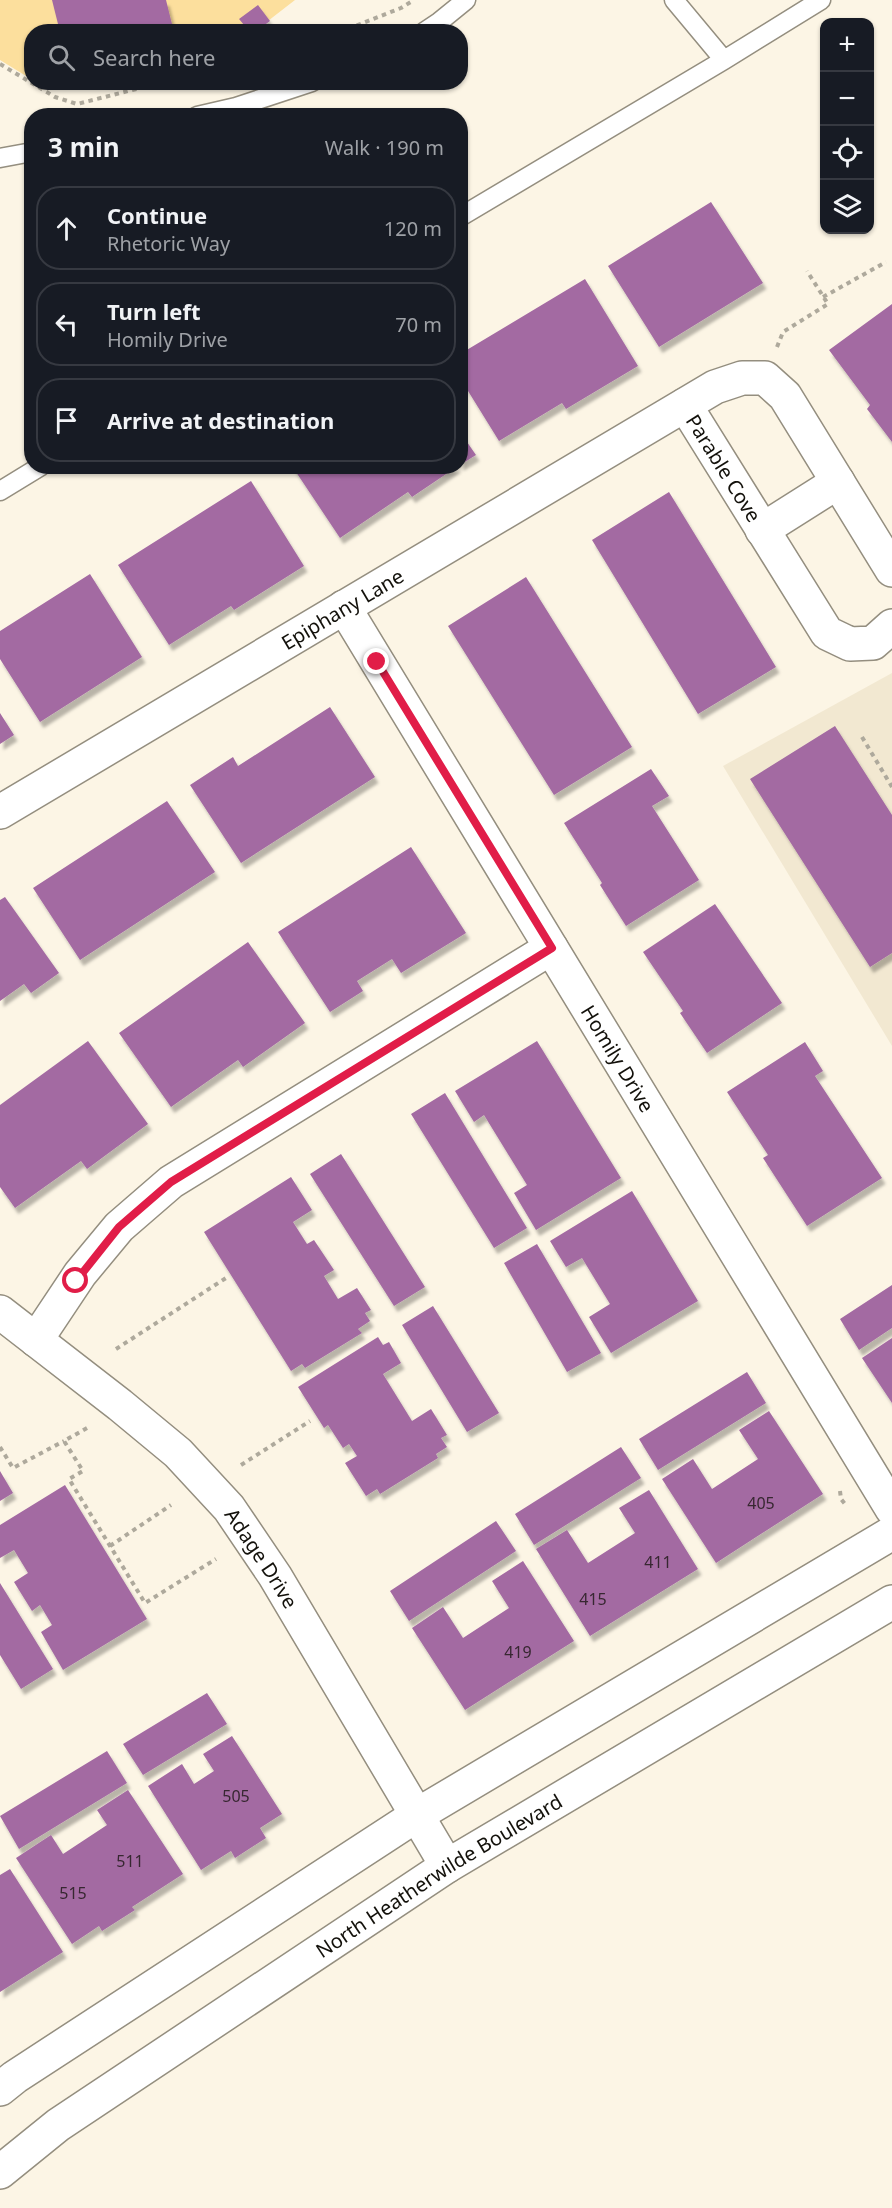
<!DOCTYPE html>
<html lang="en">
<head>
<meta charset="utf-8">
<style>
	:root { --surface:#171b24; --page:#20242c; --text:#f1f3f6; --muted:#9ea1a6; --line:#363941 }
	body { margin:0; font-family:"Noto Sans",sans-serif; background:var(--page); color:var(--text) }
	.controls { position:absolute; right:18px; top:18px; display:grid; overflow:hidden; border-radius:12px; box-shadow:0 2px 4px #0004 }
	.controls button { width:54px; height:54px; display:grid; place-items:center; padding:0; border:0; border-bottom:2px solid var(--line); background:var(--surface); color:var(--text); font:30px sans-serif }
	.stop { position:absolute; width:18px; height:18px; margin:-14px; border:4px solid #e11d48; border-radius:50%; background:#fff }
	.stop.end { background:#e11d48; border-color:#fff; box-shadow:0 2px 6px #0008 }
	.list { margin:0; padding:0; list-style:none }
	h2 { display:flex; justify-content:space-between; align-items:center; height:78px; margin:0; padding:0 24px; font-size:26px }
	h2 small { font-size:20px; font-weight:400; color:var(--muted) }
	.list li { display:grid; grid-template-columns:39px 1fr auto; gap:18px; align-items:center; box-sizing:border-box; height:84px; margin:0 12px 12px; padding:0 12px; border:2px solid var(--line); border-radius:24px }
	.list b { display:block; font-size:22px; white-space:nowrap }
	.list p { margin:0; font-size:20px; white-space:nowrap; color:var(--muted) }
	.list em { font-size:20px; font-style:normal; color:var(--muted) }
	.icon { flex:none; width:33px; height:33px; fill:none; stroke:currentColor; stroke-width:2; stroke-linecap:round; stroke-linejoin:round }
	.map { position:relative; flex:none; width:892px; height:2208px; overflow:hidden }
	.search { position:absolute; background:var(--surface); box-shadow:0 2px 4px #0004; left:24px; top:24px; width:444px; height:66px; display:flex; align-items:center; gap:15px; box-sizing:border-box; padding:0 21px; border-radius:24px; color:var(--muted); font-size:22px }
	.panel { position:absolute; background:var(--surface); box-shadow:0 2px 4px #0004; left:24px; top:108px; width:444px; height:366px; border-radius:24px }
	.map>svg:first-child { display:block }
	.built { fill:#f2e8d1 }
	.green { fill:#fcdf9d }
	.building { fill:#a36aa2; filter:url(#shadow) }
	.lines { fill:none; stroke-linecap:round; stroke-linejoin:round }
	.lane-casing { stroke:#948e7f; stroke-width:21 }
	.street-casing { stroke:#948e7f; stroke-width:36 }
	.secondary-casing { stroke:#948e7f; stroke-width:36 }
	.path { stroke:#aea99c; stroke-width:4; stroke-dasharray:4.5 4.5; stroke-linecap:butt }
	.lane { stroke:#fff; stroke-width:18 }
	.street { stroke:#fff; stroke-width:33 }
	.secondary { stroke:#fff; stroke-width:33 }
	.route { stroke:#e11d48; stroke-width:8 }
	.labels { text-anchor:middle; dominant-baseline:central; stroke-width:4.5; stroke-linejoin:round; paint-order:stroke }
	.number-label { font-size:16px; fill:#372731 }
	.street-label { font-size:20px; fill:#13110b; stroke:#fcf5e5 }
</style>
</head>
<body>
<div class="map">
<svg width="892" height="2208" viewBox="0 0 892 2208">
	<defs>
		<filter id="shadow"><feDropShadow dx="3.5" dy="6" stdDeviation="1.5" flood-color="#0004"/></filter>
	</defs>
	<rect width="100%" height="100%" fill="#fcf5e5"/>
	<path class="built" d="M892,673V1046L723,766Z"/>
	<path class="green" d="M0,0H295L255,31L32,32L31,79L0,60Z"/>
	<path class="building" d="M52,0H166L174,32H60Z
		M258,5L270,21L255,32H250L239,19Z
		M711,202L763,283L659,347L608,266Z
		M585,279L638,366L566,409L562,403L499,441L460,378V354Z
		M892,304V442L867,409L870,405L829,350Z
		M460,432L476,455L460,465Z
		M292,466H458L412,497L408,492L340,538Z
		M251,481L304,566L234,610L231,606L169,645L118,565Z
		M669,492L776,667L698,714L592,540Z
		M90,574L142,657L40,722L0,659V631Z
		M526,577L632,747L554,795L448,626Z
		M330,707L375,777L241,863L190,785L233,757L238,766Z
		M0,713L14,735L0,744Z
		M835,726L892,815V953L870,967L750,779Z
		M651,769L669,796L652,806L699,880L626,926L600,885L602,883L564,823Z
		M167,801L215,872L80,960L33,888Z
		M411,847L466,933L401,973L392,959L357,981L363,991L330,1012L278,932Z
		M5,897L59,973L31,993L24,984L0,1001V900Z
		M715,904L782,1003L707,1053L680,1013L683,1011L643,952Z
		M248,942L305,1023L243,1067L238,1060L171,1107L119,1033Z
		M88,1041L148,1124L87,1169L81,1161L15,1208L0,1187V1105Z
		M537,1041L621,1178L536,1230L514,1193L527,1185L484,1115L474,1122L455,1091Z
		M805,1042L823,1071L815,1076L882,1178L807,1226L763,1158L768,1155L727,1092Z
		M445,1093L527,1228L494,1248L411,1114Z
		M341,1154L425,1287L394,1306L310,1174Z
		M291,1177L312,1210L293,1222L307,1244L314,1240L334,1270L324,1276L338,1299L357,1288L371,1310L365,1313L370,1321L358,1329L362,1333L305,1368L302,1364L291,1371L204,1232Z
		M632,1191L698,1301L611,1353L589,1317L610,1304L582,1258L566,1267L550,1241Z
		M537,1244L601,1353L567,1372L504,1263Z
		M892,1285V1328L859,1350L840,1319Z
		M433,1306L499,1413L467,1432L402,1325Z
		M378,1337L383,1345L389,1342L401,1363L383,1374L412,1421L431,1409L447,1435L441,1438L447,1447L436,1454L438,1458L380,1494L377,1489L366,1496L345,1463L357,1456L349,1444L343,1448L328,1425L324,1428L298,1387Z
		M892,1338V1403L862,1358Z
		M747,1372L766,1403L658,1470L639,1439Z
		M769,1411L823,1494L716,1563L662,1479L693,1459L712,1489L758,1459L739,1430Z
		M621,1447L641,1478L534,1545L515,1514Z
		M0,1471L13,1493L0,1501Z
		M65,1485L147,1619L63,1670L41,1632L52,1625L40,1605L32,1611L14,1582L28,1573L14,1550L0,1558V1525Z
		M649,1490L698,1569L590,1636L536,1549L567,1530L588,1563L635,1533L619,1508Z
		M496,1521L516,1551L409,1621L390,1591Z
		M523,1561L574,1641L465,1710L412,1628L443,1607L463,1638L509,1608L492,1581Z
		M0,1583L53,1669L21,1689L0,1655Z
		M207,1693L227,1724L143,1775L123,1744Z
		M232,1736L282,1814L260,1828L266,1838L235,1858L231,1851L201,1870L148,1786L182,1764L194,1784L214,1771L203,1754Z
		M107,1751L127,1783L19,1849L0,1816Z
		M128,1790L183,1874L132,1907L135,1910L102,1931L99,1926L72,1944L16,1858L51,1835L63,1854L107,1825L97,1810Z
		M10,1869L63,1952L0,1992V1875Z"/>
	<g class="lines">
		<defs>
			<path id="lane" d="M674,0L724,60
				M424,32L439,22L466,0
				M197,116L236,107L312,82
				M0,158L32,152
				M460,217L724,60L821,0
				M0,491L41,466"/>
			<g id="street">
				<path id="s1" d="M685,405L827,633L850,644L873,643L892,626"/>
				<path d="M762,530L838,482"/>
				<path id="s2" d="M344,607L892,1509"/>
				<path id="s3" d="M0,812L715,387L742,378H765L785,396L892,570"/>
				<path id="s4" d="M0,1312L120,1405L178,1453L229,1508L275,1576L447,1866"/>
				<path d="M36,1340L80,1274L119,1227L171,1182L551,948"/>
			</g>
			<g id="secondary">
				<path d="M0,2089L15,2077L417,1815L892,1533"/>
				<path id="s5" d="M0,2172L58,2125L447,1866L892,1602"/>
			</g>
		</defs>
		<use href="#lane" class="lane-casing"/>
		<use href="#street" class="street-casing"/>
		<use href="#secondary" class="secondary-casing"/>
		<path class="path" d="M340,32L401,8L414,0
			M0,64L55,97L77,104L164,82
			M823,297L886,262
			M777,347L783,332L828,304L807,271
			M862,737L892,787
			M116,1349L226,1278
			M87,1428L64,1441L83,1471L69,1479L145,1603L216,1559
			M0,1447L13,1468L64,1441
			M241,1465L310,1421
			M840,1491L841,1499L845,1504
			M110,1546L171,1505"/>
		<use href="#lane" class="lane"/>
		<use href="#street" class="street"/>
		<use href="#secondary" class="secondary"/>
	</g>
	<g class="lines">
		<path class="route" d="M76,1281L119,1227L171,1182L552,948L377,662"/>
	</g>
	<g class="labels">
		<g class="number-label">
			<text x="761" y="1503">405</text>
			<text x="658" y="1562">411</text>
			<text x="593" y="1599">415</text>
			<text x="518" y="1652">419</text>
			<text x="236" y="1796">505</text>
			<text x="130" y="1861">511</text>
			<text x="73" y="1893">515</text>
		</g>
		<g class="street-label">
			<text stroke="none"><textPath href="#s1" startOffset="74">Parable Cove</textPath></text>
			<text stroke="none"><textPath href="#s3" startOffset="398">Epiphany Lane</textPath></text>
			<text stroke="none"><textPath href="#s2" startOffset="528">Homily Drive</textPath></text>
			<text stroke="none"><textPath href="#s4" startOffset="362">Adage Drive</textPath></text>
			<text stroke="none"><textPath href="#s5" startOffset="530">North Heatherwilde Boulevard</textPath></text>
		</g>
	</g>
</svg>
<div class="controls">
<button>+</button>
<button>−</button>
<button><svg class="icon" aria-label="locate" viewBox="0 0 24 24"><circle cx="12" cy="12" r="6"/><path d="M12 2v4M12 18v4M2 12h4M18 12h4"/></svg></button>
<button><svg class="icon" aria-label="layers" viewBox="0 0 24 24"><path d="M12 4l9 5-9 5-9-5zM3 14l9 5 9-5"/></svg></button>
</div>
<div class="stop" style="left:76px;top:1281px"></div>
<div class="stop end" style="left:377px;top:662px"></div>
<div class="search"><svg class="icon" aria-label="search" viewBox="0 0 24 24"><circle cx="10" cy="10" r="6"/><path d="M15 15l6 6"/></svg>Search here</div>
<section class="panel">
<h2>3 min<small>Walk · 190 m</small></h2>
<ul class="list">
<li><svg class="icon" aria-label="ahead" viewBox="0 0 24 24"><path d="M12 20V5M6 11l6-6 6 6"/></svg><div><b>Continue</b><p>Rhetoric Way</p></div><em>120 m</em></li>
<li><svg class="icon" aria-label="left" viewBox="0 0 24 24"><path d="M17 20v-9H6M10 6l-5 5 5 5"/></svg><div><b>Turn left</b><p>Homily Drive</p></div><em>70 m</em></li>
<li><svg class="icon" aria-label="arrive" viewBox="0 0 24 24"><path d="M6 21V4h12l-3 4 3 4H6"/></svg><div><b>Arrive at destination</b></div></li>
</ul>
</section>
</div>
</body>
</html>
